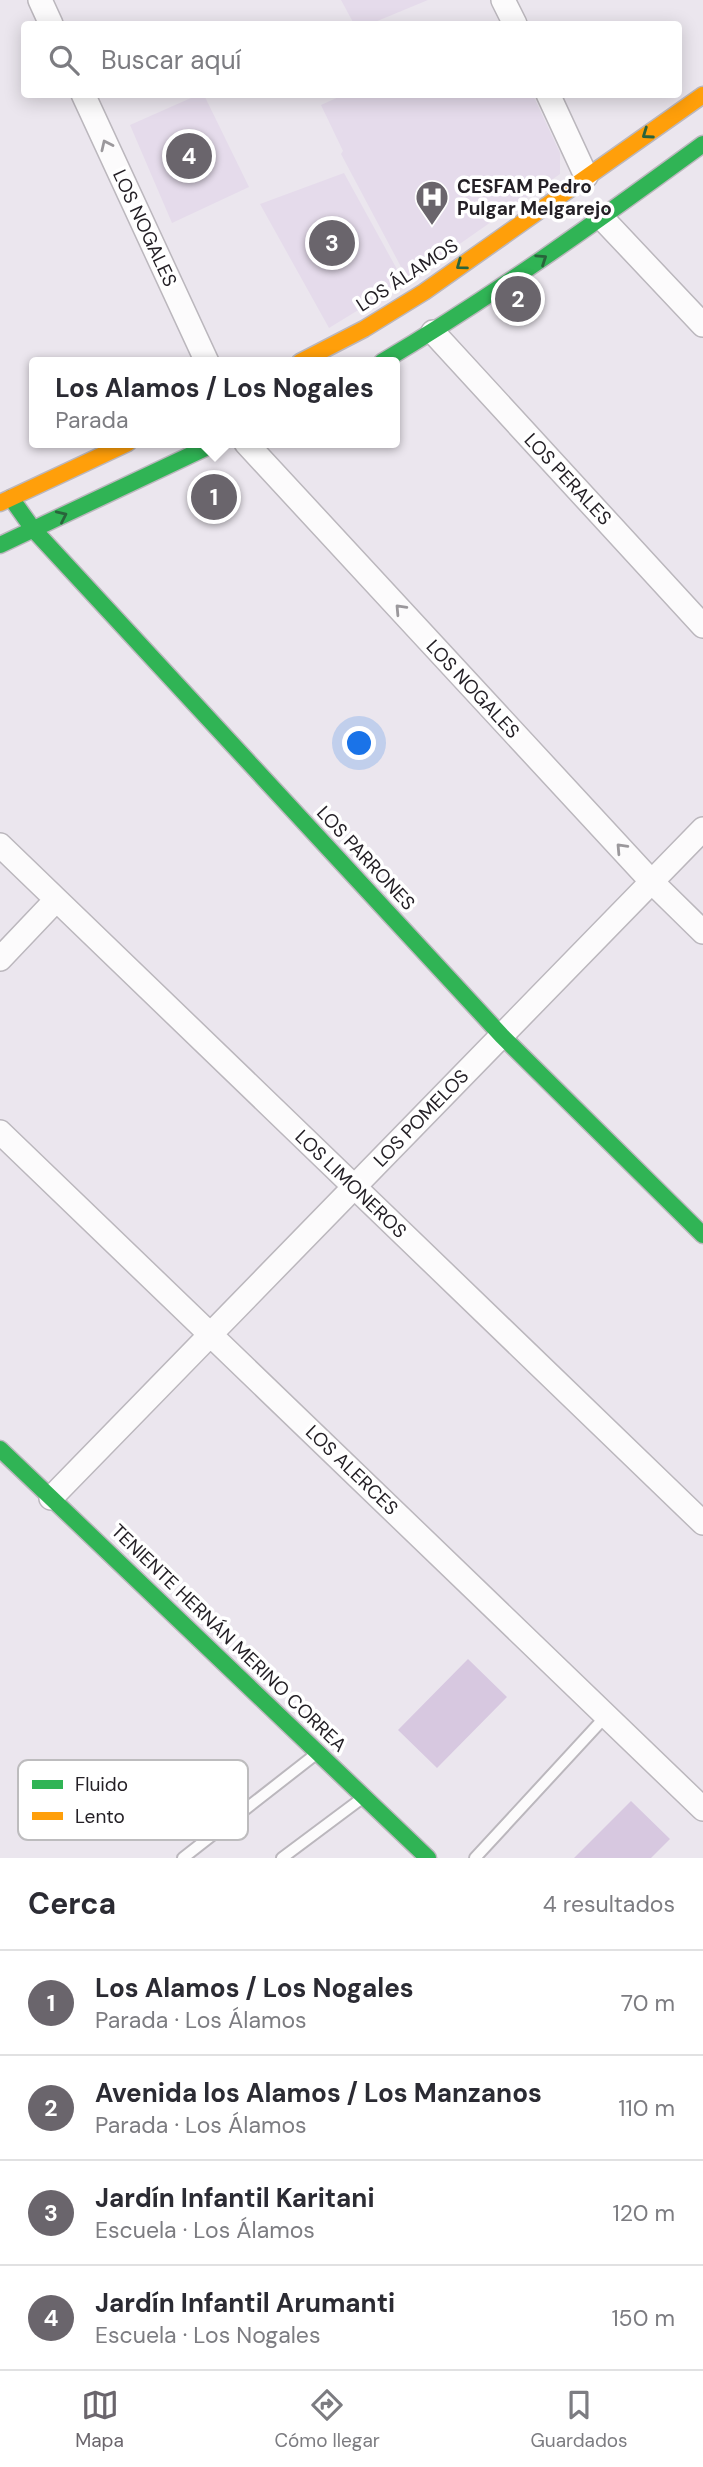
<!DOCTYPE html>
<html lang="es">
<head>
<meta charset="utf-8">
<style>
	:root { --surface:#fff; --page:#f7f7f7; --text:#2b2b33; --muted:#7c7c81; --line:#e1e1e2; --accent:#6a656c }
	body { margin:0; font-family:"DM Sans",sans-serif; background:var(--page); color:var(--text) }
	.you { position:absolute; left:360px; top:744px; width:24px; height:24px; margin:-18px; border:5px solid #fff; border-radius:50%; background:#1a73e8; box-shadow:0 0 0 10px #1a73e833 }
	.badge { display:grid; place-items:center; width:46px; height:46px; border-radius:50%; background:var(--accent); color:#fff; font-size:23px; font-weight:700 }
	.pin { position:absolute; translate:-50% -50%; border:4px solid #fff; box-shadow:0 2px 7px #0006 }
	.popup { position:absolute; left:29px; top:357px; width:371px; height:91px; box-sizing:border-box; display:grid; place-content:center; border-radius:7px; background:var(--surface); filter:drop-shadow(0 2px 5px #0005); font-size:23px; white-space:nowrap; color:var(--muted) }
	.popup b { font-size:26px; color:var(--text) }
	.popup::after { content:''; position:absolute; left:50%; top:100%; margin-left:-14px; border:14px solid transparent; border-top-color:var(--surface) }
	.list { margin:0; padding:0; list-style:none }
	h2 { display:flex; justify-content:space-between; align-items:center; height:91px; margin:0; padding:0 28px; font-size:30px }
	h2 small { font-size:23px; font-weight:400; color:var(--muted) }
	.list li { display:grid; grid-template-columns:46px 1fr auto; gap:21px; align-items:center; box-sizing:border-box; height:105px; padding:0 28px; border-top:2px solid var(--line) }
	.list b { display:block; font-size:26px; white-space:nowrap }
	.list p { margin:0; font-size:23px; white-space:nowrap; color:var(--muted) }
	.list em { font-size:23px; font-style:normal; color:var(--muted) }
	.icon { flex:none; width:38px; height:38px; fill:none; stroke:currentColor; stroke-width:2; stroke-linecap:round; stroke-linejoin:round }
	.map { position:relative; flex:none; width:703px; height:1858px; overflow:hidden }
	.search { position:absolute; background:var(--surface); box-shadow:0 4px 18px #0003; left:21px; right:21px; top:21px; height:77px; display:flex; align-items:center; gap:18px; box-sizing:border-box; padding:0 24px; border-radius:7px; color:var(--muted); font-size:26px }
	.sheet { height:511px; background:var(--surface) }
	nav { display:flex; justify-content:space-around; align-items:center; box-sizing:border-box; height:98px; border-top:2px solid var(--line); background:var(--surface); font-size:19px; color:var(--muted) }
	nav a { display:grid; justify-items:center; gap:4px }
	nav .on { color:var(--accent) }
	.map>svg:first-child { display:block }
	.built { fill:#e5dbeb }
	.green { fill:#d7c8e0 }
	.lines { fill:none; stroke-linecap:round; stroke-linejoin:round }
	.lane-casing { stroke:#bbb7bd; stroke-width:14 }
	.street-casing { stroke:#bbb7bd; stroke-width:26 }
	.fast-casing { stroke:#bbb7bd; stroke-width:19 }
	.slow-casing { stroke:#bbb7bd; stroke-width:19 }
	.lane { stroke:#fcfbfc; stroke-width:10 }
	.street { stroke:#fcfbfc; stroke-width:23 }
	.fast { stroke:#30b455; stroke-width:16 }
	.slow { stroke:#ff9f0a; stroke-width:16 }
	.oneway { stroke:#29633b }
	.oneway2 { stroke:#9b989c }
	.labels { text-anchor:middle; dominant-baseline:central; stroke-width:7; stroke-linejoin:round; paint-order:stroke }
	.poi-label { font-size:19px; font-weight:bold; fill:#242026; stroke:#fff; text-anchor:start }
	.street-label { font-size:19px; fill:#242026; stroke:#fff }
	.key { fill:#fff; stroke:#bdbcbe; stroke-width:2 }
	.key-label { font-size:19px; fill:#242026 }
</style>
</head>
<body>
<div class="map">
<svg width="703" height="1858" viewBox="0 0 703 1858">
	<rect width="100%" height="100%" fill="#ebe6ee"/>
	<path class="built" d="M341,0H428L370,24H354Z
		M200,94L204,95L249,187L172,223L130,125Z
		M343,95H533L560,153V174L408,280L341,154L343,151L321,105Z
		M344,173L404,282L329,328L260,204Z"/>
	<path class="green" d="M468,1659L507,1697L437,1768L398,1730Z
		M631,1801L670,1839L651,1858H574Z"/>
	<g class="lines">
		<defs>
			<path id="lane" d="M183,1858L316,1754
				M282,1858L361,1799
				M475,1858L606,1716"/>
			<path id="street" d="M40,0L51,24
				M503,0L515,24
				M83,94L207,362
				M548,94L586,176
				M602,218L703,325
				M433,332L703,626
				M246,443L652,882L703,932
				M0,845L703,1523
				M0,959L56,900
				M0,1132L703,1809
				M51,1498L703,829"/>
			<path id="fast" d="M382,362C493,296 599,220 703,144
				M11,498L33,529L502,1036L703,1235
				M0,545L216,443
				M0,1449L428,1858"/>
			<path id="slow" d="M300,362L364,329L424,292L703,95
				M0,503L128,443"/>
		</defs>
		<use href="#lane" class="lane-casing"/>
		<use href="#street" class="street-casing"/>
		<use href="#fast" class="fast-casing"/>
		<use href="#slow" class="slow-casing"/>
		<use href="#lane" class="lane"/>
		<use href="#street" class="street"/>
		<use href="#fast" class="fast"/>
		<use href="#slow" class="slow"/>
	</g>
	<defs><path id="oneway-chevron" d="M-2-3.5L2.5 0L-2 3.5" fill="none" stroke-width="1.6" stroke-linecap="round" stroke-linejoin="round" transform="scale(1.75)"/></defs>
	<g class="oneway">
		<use href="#oneway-chevron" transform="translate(647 134) rotate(145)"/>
		<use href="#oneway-chevron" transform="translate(542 259) rotate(-34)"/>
		<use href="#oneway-chevron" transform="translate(461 265) rotate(144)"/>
		<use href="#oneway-chevron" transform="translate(62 516) rotate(-25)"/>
	</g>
	<g class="oneway2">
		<use href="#oneway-chevron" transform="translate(106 145) rotate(-115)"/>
		<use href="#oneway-chevron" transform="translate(400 609) rotate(-133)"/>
		<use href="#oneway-chevron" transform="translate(621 848) rotate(-133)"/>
	</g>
	<defs>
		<symbol id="hospital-pin" viewBox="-11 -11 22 30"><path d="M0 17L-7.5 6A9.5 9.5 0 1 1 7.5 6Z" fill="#6a656c" stroke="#fff"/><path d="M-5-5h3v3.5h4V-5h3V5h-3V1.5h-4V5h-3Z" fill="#fff"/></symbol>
	</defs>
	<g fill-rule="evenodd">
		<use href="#hospital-pin" x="413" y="178" width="38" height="52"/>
	</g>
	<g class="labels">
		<g class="poi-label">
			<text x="457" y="186">CESFAM Pedro<tspan x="457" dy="22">Pulgar Melgarejo</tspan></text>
		</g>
		<g class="street-label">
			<text transform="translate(145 228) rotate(65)">LOS NOGALES</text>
			<text transform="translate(407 275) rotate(-33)">LOS ÁLAMOS</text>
			<text transform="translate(568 479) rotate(47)">LOS PERALES</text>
			<text transform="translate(473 689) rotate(47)">LOS NOGALES</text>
			<text transform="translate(366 858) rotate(47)">LOS PARRONES</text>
			<text transform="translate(421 1118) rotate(-46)">LOS POMELOS</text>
			<text transform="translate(351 1184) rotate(44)">LOS LIMONEROS</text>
			<text transform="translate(352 1470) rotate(44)">LOS ALERCES</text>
			<text transform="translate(229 1638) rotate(44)">TENIENTE HERNÁN MERINO CORREA</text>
		</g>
	</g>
	<rect x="18" y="1760" width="230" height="80" rx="10" class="key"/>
	<rect x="32" y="1780" width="31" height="9" fill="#30b455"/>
	<rect x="32" y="1812" width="31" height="8" fill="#ff9f0a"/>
	<g class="key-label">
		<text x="75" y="1791">Fluido</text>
		<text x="75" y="1823">Lento</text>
	</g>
</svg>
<div class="you"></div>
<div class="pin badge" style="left:214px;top:497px">1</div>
<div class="popup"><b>Los Alamos / Los Nogales</b>Parada</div>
<div class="pin badge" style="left:518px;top:299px">2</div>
<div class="pin badge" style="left:332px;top:243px">3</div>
<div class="pin badge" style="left:189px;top:156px">4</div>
<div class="search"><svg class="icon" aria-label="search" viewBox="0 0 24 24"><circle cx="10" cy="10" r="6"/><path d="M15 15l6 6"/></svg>Buscar aquí</div>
</div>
<section class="sheet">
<h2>Cerca<small>4 resultados</small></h2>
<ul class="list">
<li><span class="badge">1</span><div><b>Los Alamos / Los Nogales</b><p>Parada · Los Álamos</p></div><em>70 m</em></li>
<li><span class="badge">2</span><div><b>Avenida los Alamos / Los Manzanos</b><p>Parada · Los Álamos</p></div><em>110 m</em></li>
<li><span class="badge">3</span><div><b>Jardín Infantil Karitani</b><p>Escuela · Los Álamos</p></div><em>120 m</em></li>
<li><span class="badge">4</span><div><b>Jardín Infantil Arumanti</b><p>Escuela · Los Nogales</p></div><em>150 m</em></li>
</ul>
</section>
<nav>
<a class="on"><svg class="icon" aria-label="map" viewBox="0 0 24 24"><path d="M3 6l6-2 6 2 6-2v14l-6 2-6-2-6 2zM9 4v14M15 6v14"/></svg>Mapa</a>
<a><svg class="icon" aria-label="directions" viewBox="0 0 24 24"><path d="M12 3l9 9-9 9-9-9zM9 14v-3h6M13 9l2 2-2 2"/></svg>Cómo llegar</a>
<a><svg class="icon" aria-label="saved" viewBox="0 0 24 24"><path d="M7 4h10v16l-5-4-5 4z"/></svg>Guardados</a>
</nav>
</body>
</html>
